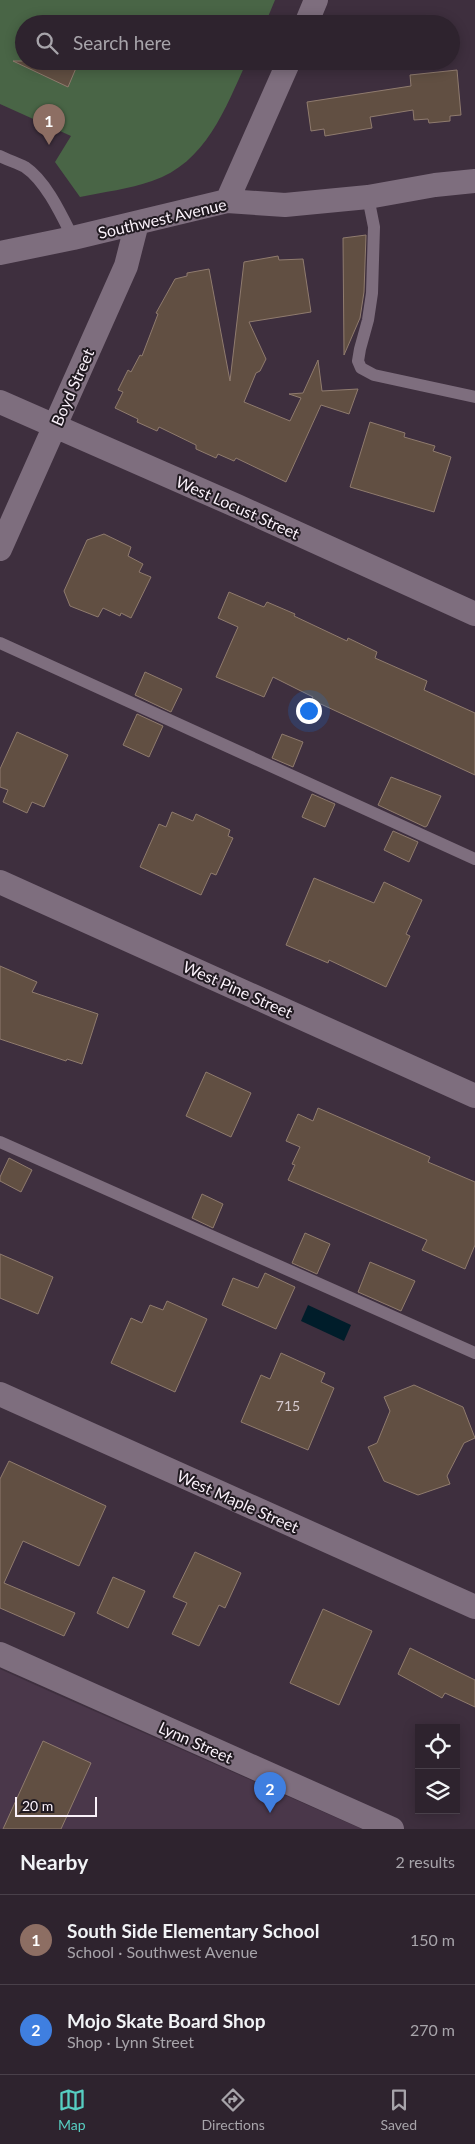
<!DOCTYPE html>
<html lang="en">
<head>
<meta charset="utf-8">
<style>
	:root { --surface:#2e232e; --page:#362b36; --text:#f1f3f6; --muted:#a7a4aa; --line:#49404a; --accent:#57cec2 }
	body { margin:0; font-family:Lato,sans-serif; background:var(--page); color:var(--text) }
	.controls { position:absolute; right:15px; bottom:15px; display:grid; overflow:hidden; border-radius:0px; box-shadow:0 2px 12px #0003 }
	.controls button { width:45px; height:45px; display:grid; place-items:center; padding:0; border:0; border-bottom:1px solid var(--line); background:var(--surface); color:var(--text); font:25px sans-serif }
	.scale { position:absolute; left:15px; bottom:12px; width:82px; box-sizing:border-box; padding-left:5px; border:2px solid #faf1fa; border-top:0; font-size:14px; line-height:18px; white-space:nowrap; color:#faf1fa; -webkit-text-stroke:4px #211a21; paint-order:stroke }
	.you { position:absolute; left:308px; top:710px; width:18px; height:18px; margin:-12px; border:4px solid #fff; border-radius:50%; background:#1a73e8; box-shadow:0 0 0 8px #1a73e833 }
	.badge { display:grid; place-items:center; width:32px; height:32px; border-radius:50%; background:var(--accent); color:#fff; font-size:16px; font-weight:700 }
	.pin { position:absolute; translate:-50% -41px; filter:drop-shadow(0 1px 2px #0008) }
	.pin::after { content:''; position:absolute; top:26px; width:18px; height:15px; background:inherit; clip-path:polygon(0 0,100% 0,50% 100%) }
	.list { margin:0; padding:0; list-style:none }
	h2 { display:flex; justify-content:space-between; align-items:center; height:65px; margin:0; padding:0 20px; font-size:21px }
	h2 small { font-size:16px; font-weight:400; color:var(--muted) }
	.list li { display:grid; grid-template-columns:32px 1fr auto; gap:15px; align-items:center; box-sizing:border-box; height:90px; padding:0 20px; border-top:1px solid var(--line) }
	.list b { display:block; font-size:19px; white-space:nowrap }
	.list p { margin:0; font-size:16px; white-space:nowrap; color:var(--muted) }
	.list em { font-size:16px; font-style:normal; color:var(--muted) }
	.icon { flex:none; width:28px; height:28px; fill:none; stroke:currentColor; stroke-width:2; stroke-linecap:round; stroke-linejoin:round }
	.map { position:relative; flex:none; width:475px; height:1829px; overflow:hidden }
	.search { position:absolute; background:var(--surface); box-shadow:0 2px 12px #0003; left:15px; right:15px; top:15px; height:55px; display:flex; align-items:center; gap:12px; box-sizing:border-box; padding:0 18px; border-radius:28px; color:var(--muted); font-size:19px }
	.sheet { height:245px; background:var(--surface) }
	nav { display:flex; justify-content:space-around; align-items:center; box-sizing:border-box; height:70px; border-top:1px solid var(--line); background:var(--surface); font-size:14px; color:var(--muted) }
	nav a { display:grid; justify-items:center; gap:2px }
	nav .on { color:var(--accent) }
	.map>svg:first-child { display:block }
	.built { fill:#4a374a }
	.green { fill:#496546 }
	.water { fill:#001d2a }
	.building { fill:#614f42; stroke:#8f7b6e }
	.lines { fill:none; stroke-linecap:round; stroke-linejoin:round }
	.service { stroke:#7e6e7e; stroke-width:12 }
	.minor { stroke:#7e6e7e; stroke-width:24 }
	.labels { text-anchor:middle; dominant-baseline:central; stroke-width:4; stroke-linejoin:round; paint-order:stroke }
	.number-label { font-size:14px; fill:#d4c8cc }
	.street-label { font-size:16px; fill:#faf1fa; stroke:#211a21 }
</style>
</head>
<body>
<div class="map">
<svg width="475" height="1829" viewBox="0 0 475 1829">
	<rect width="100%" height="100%" fill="#3e2f3e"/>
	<path class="built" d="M0,1669L51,1692L362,1829H0Z"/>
	<path class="green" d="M0,0H275L265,24H24V61H247C225,109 206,163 152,181C129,189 104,192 80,197L55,162L71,136L0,104Z"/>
	<path class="water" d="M308,1305L351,1325L344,1341L301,1321Z"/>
	<path class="building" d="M13,61H79L68,87Z
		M457,70L461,115L450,116V121L429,123L428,119L414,120L413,110L370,117L372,128L325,136L324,129L311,131L307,102L411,86L410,75Z
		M366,235L364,292L360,318L344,355L343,238Z
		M278,256L279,260L303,259L311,312L249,322L266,359L260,371L256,373L244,402L290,421L301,398L289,394L303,393L318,360L322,391L358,389L349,414L321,405L286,482L236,458L234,461L218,454L216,458L196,449V445L159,427L157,431L137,422L138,419L115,408L123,392L118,390L128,370L131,372L140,355L142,356L158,314L156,313L175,279L187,276V273L209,269L230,381L244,262Z
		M370,422L405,433L404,437L435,446L433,451L451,457L434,512L350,487Z
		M104,534L131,547L128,556L143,564L139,572L151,577L131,618L121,613L120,616L103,608L98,617L70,606L64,591L87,540Z
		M229,592L264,607L267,602L295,614L294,616L347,641L348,638L377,652L375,658L427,681L424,690L475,713V775L312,700L313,697L273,677L264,697L216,677L238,627L218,618Z
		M145,672L182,689L171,712L135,695Z
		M137,714L163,726L149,757L123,745Z
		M17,732L68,755L44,807L32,802L27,813L3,802L8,790L0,787V769Z
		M282,734L303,742L293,767L272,758Z
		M391,777L441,796L427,826L425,827L378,805Z
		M312,794L335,804L325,827L302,817Z
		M172,812L193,821L196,814L230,830L228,836L233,838L216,875L211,873L201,895L140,867L159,824L166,827Z
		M393,831L418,842L409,862L384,850Z
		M314,878L374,903L384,882L422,900L406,934L410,936L386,987L329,960L328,963L286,945Z
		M0,966L37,982L32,992L98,1014L82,1064L67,1059L66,1061L0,1039Z
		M206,1072L251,1093L231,1137L186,1116Z
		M318,1108L430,1157L428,1162L475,1182V1245L465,1269L422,1250L427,1240L288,1180L295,1165L292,1164L300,1147L286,1141L298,1114L313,1121Z
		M9,1158L32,1170L21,1192L0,1181V1177Z
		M202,1194L223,1204L213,1228L192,1218Z
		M305,1233L330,1244L317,1274L292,1263Z
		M0,1254L53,1277L38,1314L0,1298Z
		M370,1262L415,1281L401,1311L358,1292Z
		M265,1273L295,1287L276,1329L222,1305L233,1278L258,1288Z
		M167,1301L207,1319L175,1392L111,1363L131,1318L142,1323L150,1305L163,1310Z
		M281,1353L325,1373L321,1382L334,1388L308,1450L241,1422L261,1375L270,1379Z
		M414,1385L463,1407L475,1438L464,1443L447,1476L450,1484L418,1495L384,1481L368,1447L377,1443L390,1411L384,1397Z
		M9,1461L106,1506L79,1566L23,1541L4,1583L75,1613L64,1636L0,1608V1479Z
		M195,1552L241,1573L225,1608L219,1605L199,1646L172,1634L187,1603L173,1597Z
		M113,1577L145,1591L128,1628L97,1613Z
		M323,1609L372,1631L339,1705L290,1683Z
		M410,1648L475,1680V1707L445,1693L442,1698L398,1674Z
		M43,1741L91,1763L61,1829H3Z"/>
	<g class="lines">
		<path class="service" d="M0,156C8,160 17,163 25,167C46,181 62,216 73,238
			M368,197L374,227L372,293L368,320L360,349L358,361L361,368L374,375L475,397
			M0,643L475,859
			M0,1142L475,1353"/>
		<path class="minor" d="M306,24L316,0
			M227,201L289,61
			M0,253L73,238L227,201L285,205L368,197L435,185L475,181
			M0,402L237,506L475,614
			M0,549L126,266L137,223
			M0,882L475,1096
			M0,1394L475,1607
			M0,1654L392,1829"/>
	</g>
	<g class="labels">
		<g class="number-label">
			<text x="288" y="1405">715</text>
		</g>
		<g class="street-label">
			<text transform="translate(162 218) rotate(-13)">Southwest Avenue</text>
			<text transform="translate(72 387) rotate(-66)">Boyd Street</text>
			<text transform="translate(238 507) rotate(24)">West Locust Street</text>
			<text transform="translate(238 989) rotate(24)">West Pine Street</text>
			<text transform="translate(238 1501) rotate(24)">West Maple Street</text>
			<text transform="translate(196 1742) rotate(24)">Lynn Street</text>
		</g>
	</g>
</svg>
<div class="controls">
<button><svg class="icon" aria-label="locate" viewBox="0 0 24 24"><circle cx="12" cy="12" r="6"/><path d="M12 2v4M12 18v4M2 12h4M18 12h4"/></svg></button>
<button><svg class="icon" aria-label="layers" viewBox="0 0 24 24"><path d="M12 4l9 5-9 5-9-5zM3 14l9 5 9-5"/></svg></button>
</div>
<div class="scale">20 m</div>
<div class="you"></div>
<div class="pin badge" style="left:49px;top:145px;background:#8d6e63">1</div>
<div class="pin badge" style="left:270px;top:1813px;background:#3f7fe0">2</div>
<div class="search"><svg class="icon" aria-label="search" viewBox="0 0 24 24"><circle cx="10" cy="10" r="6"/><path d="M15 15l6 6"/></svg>Search here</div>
</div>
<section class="sheet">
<h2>Nearby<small>2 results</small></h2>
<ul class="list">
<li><span class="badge" style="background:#8d6e63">1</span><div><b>South Side Elementary School</b><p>School · Southwest Avenue</p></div><em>150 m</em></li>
<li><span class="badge" style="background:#3f7fe0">2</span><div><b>Mojo Skate Board Shop</b><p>Shop · Lynn Street</p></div><em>270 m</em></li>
</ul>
</section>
<nav>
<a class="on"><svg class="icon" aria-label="map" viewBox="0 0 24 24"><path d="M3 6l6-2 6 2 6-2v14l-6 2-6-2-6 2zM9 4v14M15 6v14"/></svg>Map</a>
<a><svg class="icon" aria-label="directions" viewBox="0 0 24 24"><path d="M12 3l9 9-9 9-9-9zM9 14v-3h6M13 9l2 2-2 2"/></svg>Directions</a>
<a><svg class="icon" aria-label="saved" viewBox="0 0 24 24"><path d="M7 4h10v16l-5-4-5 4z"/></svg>Saved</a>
</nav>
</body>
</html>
